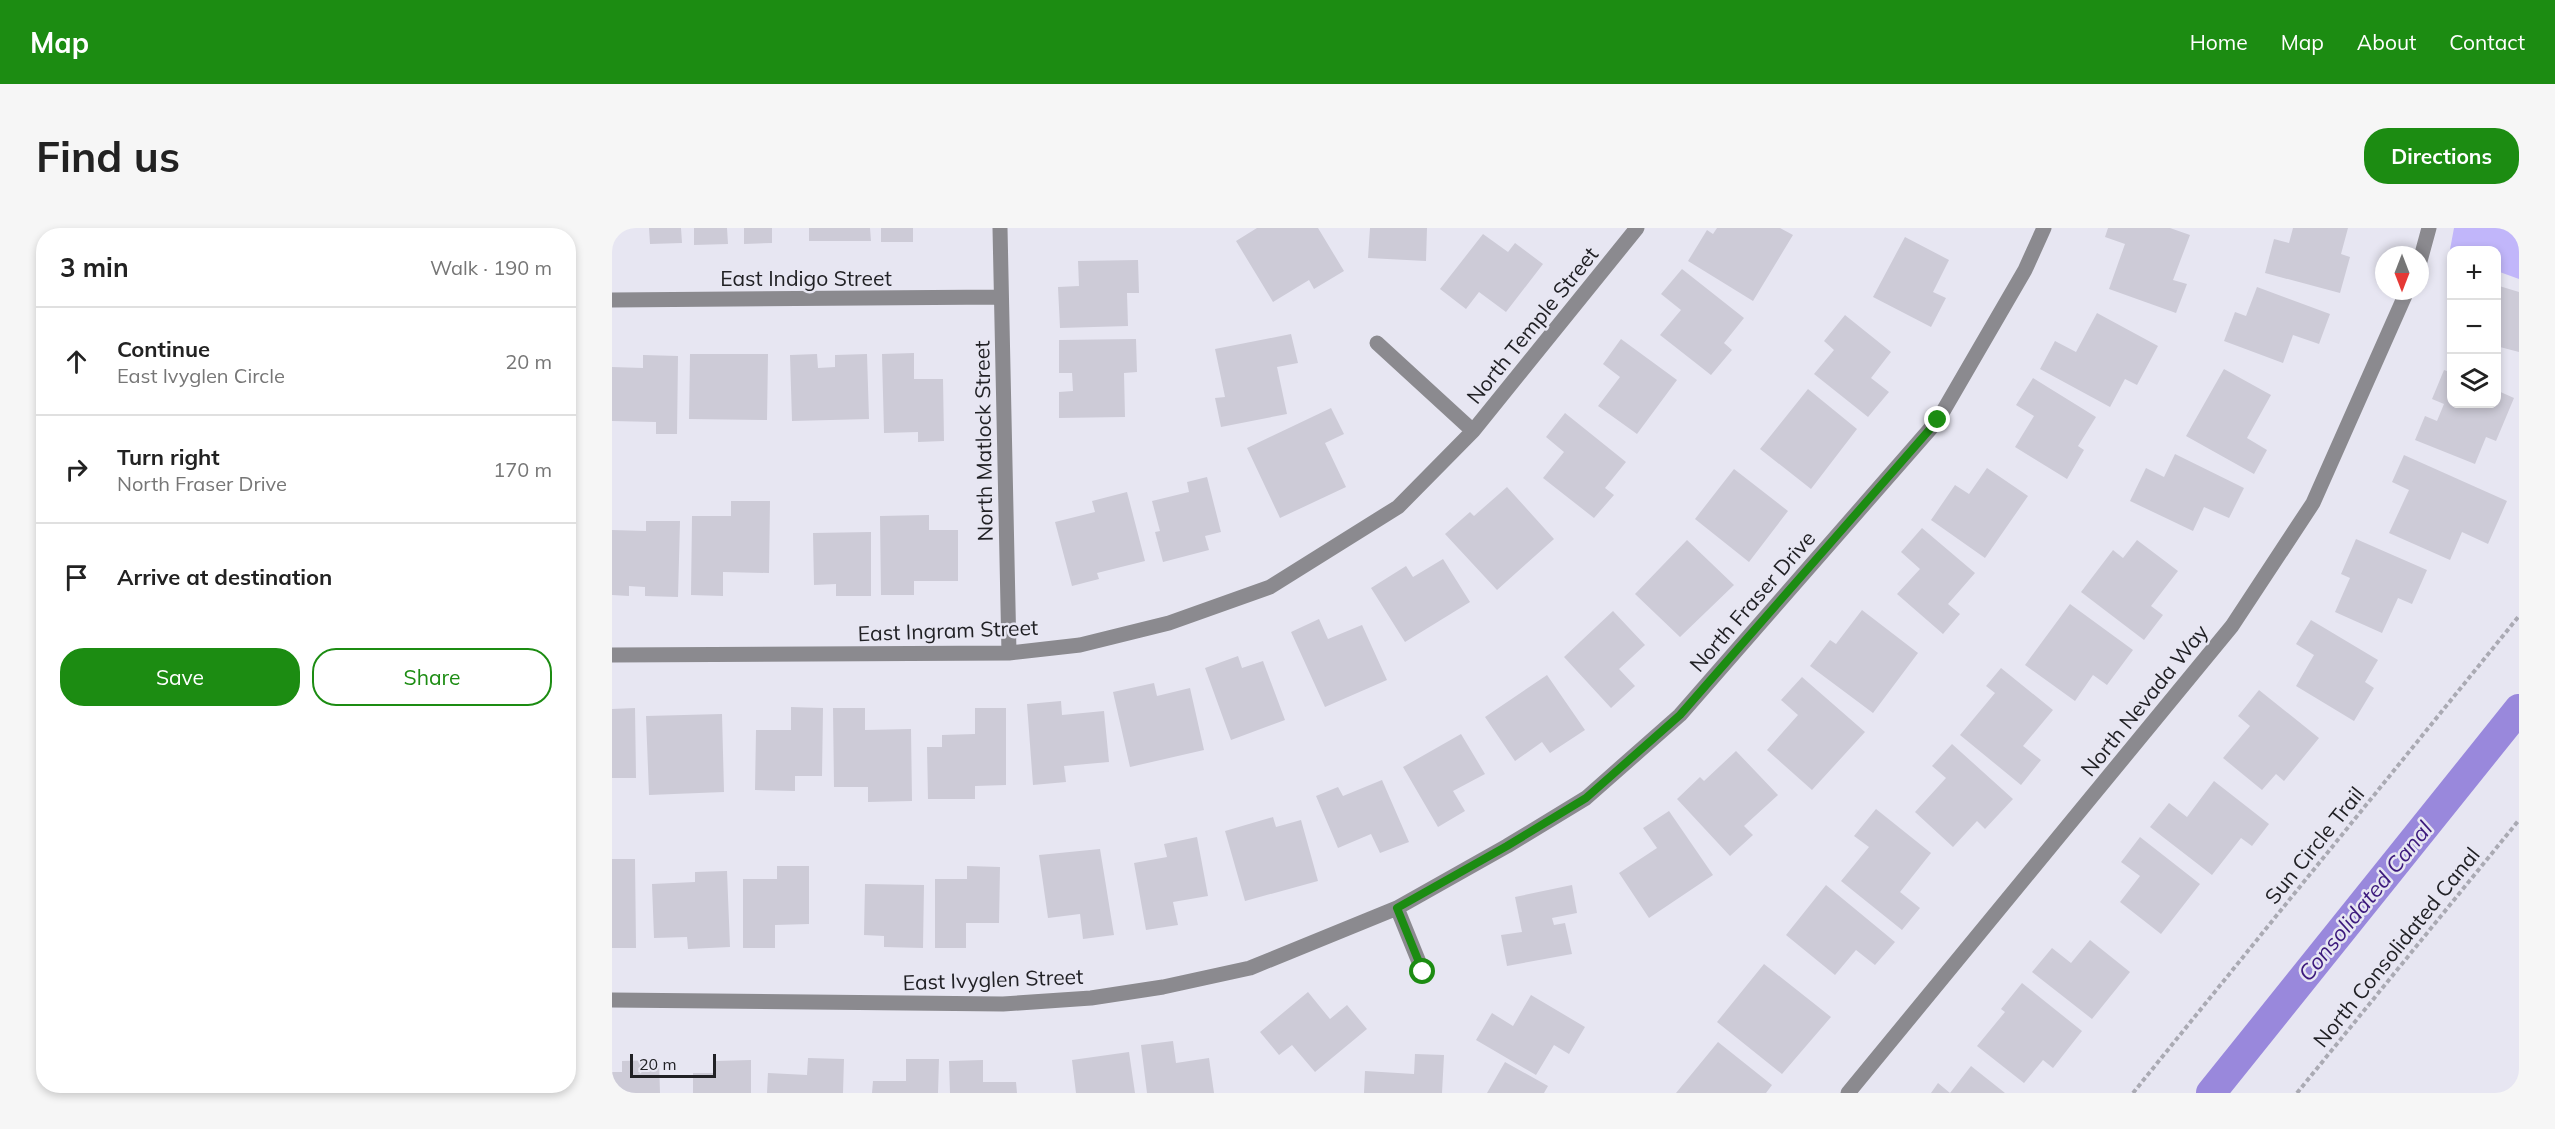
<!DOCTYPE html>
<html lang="en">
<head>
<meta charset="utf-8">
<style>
	:root { --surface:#fff; --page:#f6f6f6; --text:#222; --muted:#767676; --line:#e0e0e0; --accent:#1c8c12 }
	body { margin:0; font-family:Mulish,sans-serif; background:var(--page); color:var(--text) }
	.controls { position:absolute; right:18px; top:18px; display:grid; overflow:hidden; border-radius:12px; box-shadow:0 3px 9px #0003 }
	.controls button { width:54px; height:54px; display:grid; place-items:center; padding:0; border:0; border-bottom:2px solid var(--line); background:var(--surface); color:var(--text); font:30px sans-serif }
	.compass { position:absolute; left:1763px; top:18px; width:54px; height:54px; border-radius:50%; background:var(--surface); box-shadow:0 3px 9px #0003; rotate:180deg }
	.scale { position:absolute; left:18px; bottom:15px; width:86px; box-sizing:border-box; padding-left:6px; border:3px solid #212125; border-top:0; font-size:16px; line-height:21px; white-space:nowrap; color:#212125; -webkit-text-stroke:4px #e7e6f2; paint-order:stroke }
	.stop { position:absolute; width:18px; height:18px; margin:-14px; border:4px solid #1c8c12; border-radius:50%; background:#fff }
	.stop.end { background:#1c8c12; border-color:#fff; box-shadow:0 2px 6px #0008 }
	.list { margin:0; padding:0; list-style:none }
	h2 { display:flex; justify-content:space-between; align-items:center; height:78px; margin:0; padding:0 24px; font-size:26px }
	h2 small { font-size:20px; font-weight:400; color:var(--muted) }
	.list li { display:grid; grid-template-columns:39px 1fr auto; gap:18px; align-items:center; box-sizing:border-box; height:108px; padding:0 24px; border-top:2px solid var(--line) }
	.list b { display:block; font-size:22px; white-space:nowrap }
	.list p { margin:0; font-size:20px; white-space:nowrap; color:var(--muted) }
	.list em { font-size:20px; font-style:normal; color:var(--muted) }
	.actions { display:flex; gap:12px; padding:18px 24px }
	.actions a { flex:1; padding:14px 0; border:2px solid var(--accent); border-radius:24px; text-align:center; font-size:21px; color:var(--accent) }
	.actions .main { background:var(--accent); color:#fff }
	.icon { flex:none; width:33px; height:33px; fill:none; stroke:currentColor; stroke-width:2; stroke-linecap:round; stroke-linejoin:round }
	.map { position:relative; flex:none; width:1907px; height:865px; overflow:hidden; border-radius:24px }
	header { display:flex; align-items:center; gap:36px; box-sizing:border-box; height:84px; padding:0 30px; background:var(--accent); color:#fff }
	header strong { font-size:28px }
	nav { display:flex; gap:33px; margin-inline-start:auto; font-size:21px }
	.intro { display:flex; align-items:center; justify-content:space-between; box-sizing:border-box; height:144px; padding:0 36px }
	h1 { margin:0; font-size:42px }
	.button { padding:15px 27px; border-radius:24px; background:var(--accent); color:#fff; font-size:21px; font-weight:700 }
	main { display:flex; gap:36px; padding:0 36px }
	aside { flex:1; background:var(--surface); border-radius:24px; box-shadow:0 3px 9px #0003 }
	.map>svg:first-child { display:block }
	.green { fill:#c1b6fa }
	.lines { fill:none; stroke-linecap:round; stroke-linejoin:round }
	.canal { stroke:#9988dc; stroke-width:30 }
	.building { fill:#cdcbd7 }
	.path { stroke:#aaaab3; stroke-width:4; stroke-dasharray:4.5 3; stroke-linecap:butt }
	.minor { stroke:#8b8a8f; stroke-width:15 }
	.route { stroke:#1c8c12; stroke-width:8 }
	.labels { text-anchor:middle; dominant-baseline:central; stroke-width:5; stroke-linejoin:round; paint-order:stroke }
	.street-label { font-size:21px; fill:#212125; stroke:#e7e6f2 }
	.water-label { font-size:22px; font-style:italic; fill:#3c197c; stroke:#e7e6f2 }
</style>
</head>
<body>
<header>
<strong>Map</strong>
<nav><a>Home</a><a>Map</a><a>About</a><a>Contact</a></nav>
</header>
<div class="intro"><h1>Find us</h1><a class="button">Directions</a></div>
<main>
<aside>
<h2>3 min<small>Walk · 190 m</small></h2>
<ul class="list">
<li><svg class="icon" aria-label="ahead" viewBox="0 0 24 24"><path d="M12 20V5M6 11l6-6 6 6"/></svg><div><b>Continue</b><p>East Ivyglen Circle</p></div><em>20 m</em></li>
<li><svg class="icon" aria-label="right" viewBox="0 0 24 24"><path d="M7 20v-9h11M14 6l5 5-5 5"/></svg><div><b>Turn right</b><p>North Fraser Drive</p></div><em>170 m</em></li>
<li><svg class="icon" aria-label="arrive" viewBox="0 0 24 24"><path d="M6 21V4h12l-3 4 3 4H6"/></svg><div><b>Arrive at destination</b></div></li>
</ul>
<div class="actions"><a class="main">Save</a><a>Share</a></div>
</aside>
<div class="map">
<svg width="1907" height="865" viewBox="0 0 1907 865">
	<rect width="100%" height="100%" fill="#e7e6f2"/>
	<path class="green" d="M1842,0H1907V51L1885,43L1884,22H1840L1839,28L1837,27Z"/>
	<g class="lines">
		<path class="canal" d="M1599,865L1907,481"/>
	</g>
	<path class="building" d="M37,0H69L70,15L38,16Z
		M82,0H115L116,16L82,17Z
		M132,0H160V15L132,16Z
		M197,0H258L259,13H197Z
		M269,0H301V14H269Z
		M645,0H706L732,43L702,61L697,52L661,74L624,13Z
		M758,0H815L814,33L756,30Z
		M1105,0H1168L1181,7L1141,73L1076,33L1095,2L1101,6Z
		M1496,0H1558L1578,7L1561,52L1575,56L1564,85L1497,61L1513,16L1493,9Z
		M1681,0H1736L1729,26L1738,29L1728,65L1653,45L1662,11L1677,15Z
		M871,6L896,24L903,15L931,36L894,84L867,64L854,81L828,61Z
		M1293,9L1337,32L1321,64L1334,70L1319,99L1261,69Z
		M526,32L527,65H515L516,98L448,100L446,59L467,58L466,33Z
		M1070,41L1132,90L1112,115L1120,122L1099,147L1048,107L1069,82L1049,66Z
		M1884,57L1907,64V124L1884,118Z
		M1645,59L1718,86L1707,116L1681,107L1671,135L1612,113L1623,84L1634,88Z
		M1485,85L1546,118L1525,157L1513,151L1498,179L1428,141L1443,113L1464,124Z
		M1233,87L1279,124L1259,150L1277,164L1256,189L1202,146L1222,122L1212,113Z
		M679,106L686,135L665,139L675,186L609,199L603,170L613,169L603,121Z
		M524,111L525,144L512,145L513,189L447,190V164L461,163L460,145H447V112Z
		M1009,111L1065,152L1025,206L986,178L1008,149L991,136Z
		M302,125V151H331L332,213L306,214V204L272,205L270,126Z
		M78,126H156L155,192L77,191Z
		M205,126L206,140L223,139V127L255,126L257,191L180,193L178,127Z
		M31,127L66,128L65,206H44V194L0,193V139L31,140Z
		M1612,141L1659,167L1635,210L1655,222L1642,246L1574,208Z
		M1832,142L1840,145V176H1884V162L1902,170L1884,213L1874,209L1863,236L1803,212L1813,188L1825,193L1832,176L1820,171Z
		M1421,150L1484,189L1466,218L1472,222L1455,251L1403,219L1422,188L1404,177Z
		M1196,161L1245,201L1199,261L1148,221Z
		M719,180L732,206L713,215L734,259L668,290L635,220Z
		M953,185L1014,234L993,260L1002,267L982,290L931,250L952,224L934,209Z
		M1563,226L1632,260L1617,290L1592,279L1581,303L1518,273L1534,240L1552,249Z
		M1792,227L1895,273L1876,316L1850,304L1838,332L1777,305L1797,262L1780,254Z
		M1375,240L1416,268L1373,330L1319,292L1343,257L1357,266Z
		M1122,241L1176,283L1137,334L1083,291Z
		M595,249L609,304L593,308L597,322L551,334L543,304L548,303L540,273L577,264L575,254Z
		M895,259L942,311L885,362L833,306L858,284L862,288Z
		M515,264L533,333L485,345L487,351L460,358L443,294L483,284L480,273Z
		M119,273H158L157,345L111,344V368L79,367L80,288H119Z
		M317,287V302H346V353H302V367H269L268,288Z
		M34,293H68L66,369L33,368V359L17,358V368L0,367V302L34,303Z
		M1310,300L1363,345L1336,376L1348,386L1331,406L1285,366L1308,341L1289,324Z
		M259,304V368H224V356L202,357L201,305Z
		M1744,311L1815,342L1800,376L1786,370L1770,405L1723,384L1738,350L1729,346Z
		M1075,312L1122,357L1068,409L1023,366Z
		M1525,312L1566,343L1539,378L1551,387L1532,412L1469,364L1501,322L1511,330Z
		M831,331L858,374L793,414L759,360L794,338L801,349Z
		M1458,376L1521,422L1495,457L1481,447L1463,473L1413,437Z
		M1250,382L1306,425L1261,485L1198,438L1218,412L1224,416Z
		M1001,383L1033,417L1007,441L1023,458L999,480L952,429Z
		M707,391L716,411L750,397L775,452L713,479L679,404Z
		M1699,392L1766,432L1753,454L1762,460L1742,493L1684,458L1702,427L1684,416Z
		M626,428L630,440L651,433L673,492L619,512L593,440Z
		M1389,440L1441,482L1411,518L1429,532L1409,557L1348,507L1383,465L1374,458Z
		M935,447L973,502L938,525L930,514L903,533L873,489Z
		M1190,449L1253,504L1200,562L1155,522L1186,487L1169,472Z
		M542,455L545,468L578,460L592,522L518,539L501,464Z
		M1647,462L1707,510L1672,553L1664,546L1650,562L1611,530L1638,498L1626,488Z
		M449,473L450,487L492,483L497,534L452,538L454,554L421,557L415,476Z
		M179,479L211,480L210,548H183V563L143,562L144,502H179Z
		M23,480L24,550H0V481Z
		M221,480H253V502L299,501L300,573L256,574V559H222Z
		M363,480H394V557L363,558V571H316L315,519H330V507L363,506Z
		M110,486L112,564L37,567L34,488Z
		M849,506L873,546L841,563L853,583L826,599L791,539Z
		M1340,516L1401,571L1373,601L1365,593L1341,619L1303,584L1334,550L1320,538Z
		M1124,523L1166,567L1132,598L1141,607L1118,628L1065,571L1088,549L1092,553Z
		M770,552L797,614L768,625L759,606L726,620L704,568L726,559L731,568Z
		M1602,553L1657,596L1640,618L1629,610L1600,647L1538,599L1557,575L1575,589Z
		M1264,581L1319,625L1288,664L1308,680L1290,702L1229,653L1257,619L1242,608Z
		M1057,583L1101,647L1037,690L1007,645L1045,620L1031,600Z
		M661,589L664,599L689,592L706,653L633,673L613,603Z
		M585,609L596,668L561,674L566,697L534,702L522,635L555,629L552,616Z
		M1528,609L1588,656L1549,706L1508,674L1528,648L1509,634Z
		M488,621L502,707L471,711L468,686L436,690L427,627Z
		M0,631H23L24,720H0Z
		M165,638H197V696L163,697V720H131V651H165Z
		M355,638L388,639L387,695H354V720H323V651H355Z
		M115,643L118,719L76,721L75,709L42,710L40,656L83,654V644Z
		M253,656L312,657L311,720L272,719V708L252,707Z
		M960,657L965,685L940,690L942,697L953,695L960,726L895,738L889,707L910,704L903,669Z
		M1214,657L1283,714L1263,737L1244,722L1223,747L1174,707Z
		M1478,712L1518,744L1480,791L1420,744L1440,720L1459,735Z
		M1152,736L1219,789L1170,846L1105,794Z
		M1410,755L1470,803L1441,840L1431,832L1412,855L1365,818L1393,784L1389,781Z
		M696,764L718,791L735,777L755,801L703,844L680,817L667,827L648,804Z
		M919,767L973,799L957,826L942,817L924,847L864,812L880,785L901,798Z
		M561,813L564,835L597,830L602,865H535L529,817Z
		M1106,814L1160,857L1154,865H1064Z
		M517,824L523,865H464L460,832Z
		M803,826L832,827L830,865H752L753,843L802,846Z
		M196,830L232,831L231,865H155L156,845L195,847Z
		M294,831H327L326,865H260L261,853H294Z
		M47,832L48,865H0V844H10V833Z
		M139,832V865H81V845H104V833Z
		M371,832V854H404L405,865H338L337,833Z
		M893,834L936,858L932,865H875Z
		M1359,838L1393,865H1319L1326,855L1338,865Z"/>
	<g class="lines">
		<path class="path" d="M1521,865L1907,388
			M1685,865L1907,592"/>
		<path class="minor" d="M388,0L397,425
			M1808,33L1817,0
			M0,72L389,69
			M765,115L861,203
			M0,427L397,425L468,417L557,395L658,359L786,279L861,203L1025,0
			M785,680L811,744
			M0,772L391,776L479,770L551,759L638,740L785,680L895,618L974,570L1068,487L1326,192L1413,42L1432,0
			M1236,865L1620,398L1701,275L1795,63"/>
	</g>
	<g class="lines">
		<path class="route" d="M811,744L785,680L895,618L974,570L1068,487L1326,192"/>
	</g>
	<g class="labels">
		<g class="street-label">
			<text x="194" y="50">East Indigo Street</text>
			<text transform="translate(920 97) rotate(-51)">North Temple Street</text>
			<text transform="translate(371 213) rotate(-91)">North Matlock Street</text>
			<text transform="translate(1140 373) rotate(-49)">North Fraser Drive</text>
			<text transform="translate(336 402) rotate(-2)">East Ingram Street</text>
			<text transform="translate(1532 472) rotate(-51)">North Nevada Way</text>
			<text transform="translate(1702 617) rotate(-51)">Sun Circle Trail</text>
			<text transform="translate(1784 719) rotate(-51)">North Consolidated Canal</text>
			<text transform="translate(381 751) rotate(-2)">East Ivyglen Street</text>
		</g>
		<g class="water-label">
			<text transform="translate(1753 673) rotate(-51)">Consolidated Canal</text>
		</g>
	</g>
</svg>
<div class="controls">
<button>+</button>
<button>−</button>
<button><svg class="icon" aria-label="layers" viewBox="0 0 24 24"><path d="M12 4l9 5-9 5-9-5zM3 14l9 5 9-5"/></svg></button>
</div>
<svg class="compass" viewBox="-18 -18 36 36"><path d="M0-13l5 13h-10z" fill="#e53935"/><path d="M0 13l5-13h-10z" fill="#767676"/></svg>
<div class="scale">20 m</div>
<div class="stop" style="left:811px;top:744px"></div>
<div class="stop end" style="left:1326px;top:192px"></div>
</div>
</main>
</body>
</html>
